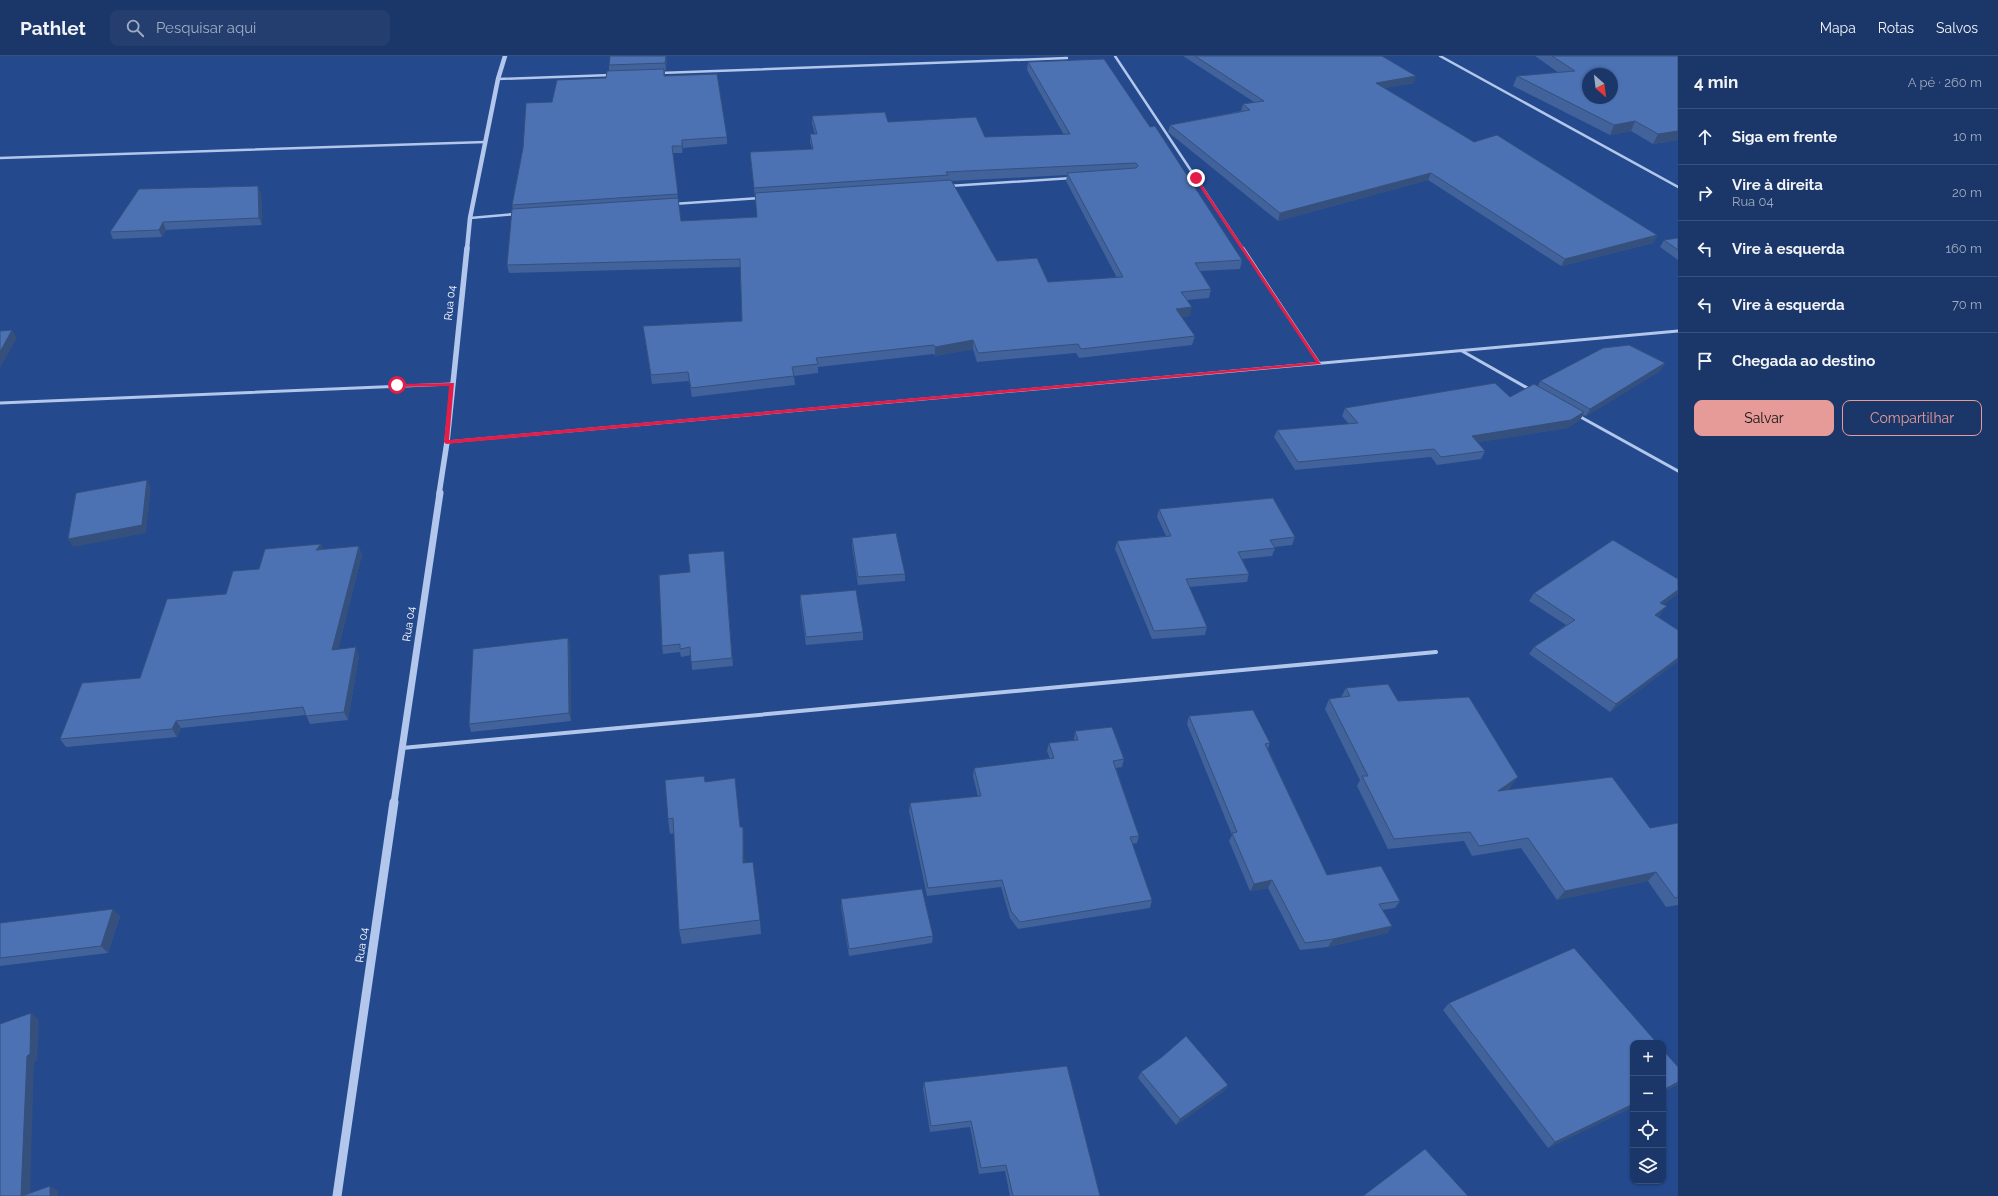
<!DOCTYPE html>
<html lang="pt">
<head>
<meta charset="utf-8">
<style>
	:root { --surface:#1b3769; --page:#243f6f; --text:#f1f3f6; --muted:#a0acc0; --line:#39517d; --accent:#e69b98 }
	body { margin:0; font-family:Raleway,sans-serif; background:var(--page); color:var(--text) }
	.controls { position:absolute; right:12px; bottom:12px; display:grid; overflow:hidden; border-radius:8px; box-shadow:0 1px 3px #0004 }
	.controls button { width:36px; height:36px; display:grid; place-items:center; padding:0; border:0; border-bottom:1px solid var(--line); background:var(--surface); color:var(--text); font:20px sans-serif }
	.compass { position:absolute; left:1582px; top:12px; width:36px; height:36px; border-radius:50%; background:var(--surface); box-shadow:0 1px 3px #0004; rotate:152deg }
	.stop { position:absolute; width:12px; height:12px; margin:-9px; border:3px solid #e11d48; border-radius:50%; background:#fff }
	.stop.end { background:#e11d48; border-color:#fff; box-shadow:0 1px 4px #0008 }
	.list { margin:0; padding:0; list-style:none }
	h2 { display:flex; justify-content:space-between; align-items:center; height:52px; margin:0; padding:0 16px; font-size:17px }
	h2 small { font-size:13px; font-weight:400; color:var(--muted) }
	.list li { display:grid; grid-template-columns:26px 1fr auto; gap:12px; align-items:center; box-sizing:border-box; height:56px; padding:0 16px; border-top:1px solid var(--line) }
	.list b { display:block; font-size:15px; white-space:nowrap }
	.list p { margin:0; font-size:13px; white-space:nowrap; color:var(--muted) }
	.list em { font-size:13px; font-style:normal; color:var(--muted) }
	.actions { display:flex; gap:8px; padding:12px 16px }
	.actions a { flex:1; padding:9px 0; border:1px solid var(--accent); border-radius:8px; text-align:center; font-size:14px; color:var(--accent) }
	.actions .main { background:var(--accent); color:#111 }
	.icon { flex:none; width:22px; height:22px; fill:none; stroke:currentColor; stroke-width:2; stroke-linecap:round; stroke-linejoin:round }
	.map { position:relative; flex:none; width:1678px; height:1140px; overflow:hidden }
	header { display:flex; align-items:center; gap:24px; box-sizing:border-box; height:56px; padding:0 20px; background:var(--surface); border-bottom:1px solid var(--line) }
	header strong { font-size:19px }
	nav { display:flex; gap:22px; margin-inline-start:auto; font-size:14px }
	.search { width:280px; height:36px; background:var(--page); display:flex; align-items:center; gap:10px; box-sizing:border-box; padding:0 14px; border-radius:8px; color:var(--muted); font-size:15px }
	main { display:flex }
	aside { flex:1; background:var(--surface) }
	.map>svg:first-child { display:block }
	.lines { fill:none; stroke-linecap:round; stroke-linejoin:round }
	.minor-far2 { stroke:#b2c7eb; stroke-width:2.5 }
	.minor-far1 { stroke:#b2c7eb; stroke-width:3 }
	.minor { stroke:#b2c7eb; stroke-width:4 }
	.tertiary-far3 { stroke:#b2c7eb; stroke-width:4.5 }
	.tertiary-far2 { stroke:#b2c7eb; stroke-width:5.5 }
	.tertiary-far1 { stroke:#b2c7eb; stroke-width:7 }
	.tertiary { stroke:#b2c7eb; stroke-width:9 }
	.wall { fill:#41629a; fill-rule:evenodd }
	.shaded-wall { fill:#35507d }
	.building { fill:#4c72b3; stroke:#35507d; fill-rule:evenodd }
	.route { fill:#e11d48 }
	.labels { text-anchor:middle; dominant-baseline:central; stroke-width:3.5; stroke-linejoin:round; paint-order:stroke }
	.street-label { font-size:11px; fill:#fff; stroke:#24498c }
</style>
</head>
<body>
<header>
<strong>Pathlet</strong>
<div class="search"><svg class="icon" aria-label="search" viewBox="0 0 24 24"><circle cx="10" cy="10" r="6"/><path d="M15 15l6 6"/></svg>Pesquisar aqui</div>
<nav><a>Mapa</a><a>Rotas</a><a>Salvos</a></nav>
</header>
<main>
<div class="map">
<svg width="1678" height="1140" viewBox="0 0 1678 1140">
	<rect width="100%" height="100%" fill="#24498c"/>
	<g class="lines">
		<path class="minor-far2" d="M1115,0L1243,193
			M1440,0L1678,131
			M660,17L1067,2
			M498,23L611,19
			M0,102L485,86
			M949,130L1072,122
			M673,148L760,142
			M470,162L515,158"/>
		<path class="minor-far1" d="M1243,192L1319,307
			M1462,295L1531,334
			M0,347L452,328
			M1577,359L1678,415
			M447,386L1678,275"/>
		<path class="minor" d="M402,692L1436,596"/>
		<path class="tertiary-far3" d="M467,193L470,162L498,23L505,0"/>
		<path class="tertiary-far2" d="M439,438L447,386L467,192"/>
		<path class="tertiary-far1" d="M394,747L440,437"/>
		<path class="tertiary" d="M337,1140L394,746"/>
	</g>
	<path class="wall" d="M667,0L666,14H665V20L727,81V88L683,92L682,97H672L681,165L757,161L750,96L812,93L810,86V78H815L812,68V60L888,66L985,81L1064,79L1027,14L1028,6L1150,71L1242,204L1240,213L1200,215L1211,233L1209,242L1187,244L1190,260L1181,261L1195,280L1192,289L1079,302L1076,297L977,306L973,293L935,300L934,298L818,311V317L794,320L795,329L692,341L689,325L652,328L643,270L742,265L740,211L509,217L507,209L513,153L512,149L552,46L606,22L609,15V9ZM1067,119L1066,125L1117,222L1048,226L997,205L951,125Z
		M1183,0H1382L1414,27L1384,32L1474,86L1657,179L1653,187L1561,210L1428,124L1278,165L1168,76L1170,69L1241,55L1243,48L1254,46Z
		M1535,0H1678V84L1653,88L1631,75L1610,79L1513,30L1517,20L1559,17Z
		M261,137L262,169L166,174L162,181L113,183L110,176Z
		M1678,182V204L1660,191L1664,184Z
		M1665,307L1660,315L1586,360L1583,359L1580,364L1567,372L1478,386L1485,395L1481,403L1437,409L1431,401L1295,414L1274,381L1277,374L1349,368L1342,360L1345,352L1510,341L1538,330L1540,325Z
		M1159,453L1295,481L1292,489L1274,491L1275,492L1272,500L1242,503L1249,518L1247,526L1189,531L1207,571L1205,579L1152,583L1115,493L1117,485L1166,480L1157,461Z
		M852,482L905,518V525L858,529L852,490Z
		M321,488L323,493L362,498L338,593L359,599L348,664L310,668L306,659L181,672L177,681L66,691L60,683L140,622L259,513Z
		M724,495L733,610L692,614L691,599L681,601L680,596L663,598L662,590L690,516Z
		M1678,523V538L1664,548L1661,558L1658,561L1678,574V605L1610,656L1529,598L1534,591L1566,569L1529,545L1534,537Z
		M800,539L863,576V584L806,589L800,547Z
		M568,582L570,590L571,665L471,676L469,668Z
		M1346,632L1398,645L1518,721L1511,730L1506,735L1650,772L1678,767V849L1666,851L1648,825L1557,844L1521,792L1472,800L1464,785L1388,793L1357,730L1360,724L1325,653L1329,643L1341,641Z
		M1189,660L1270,687L1268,693L1327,819L1400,845L1395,852L1382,854L1392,870L1387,877L1328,891L1300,894L1268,832L1250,835L1229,785L1232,779L1187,668Z
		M1075,675L1124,703L1122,711L1116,712L1139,780L1137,787L1132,788L1152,844L1150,852L1018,873L1010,862L1001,831L927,840L909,755L910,747L978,741L973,720L974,712L1050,703L1047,695L1049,687L1074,684V683Z
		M704,720L705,725L740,771L744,785V807L760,864L761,878L682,888L679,874L674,777L670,778L668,763Z
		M841,843L933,880L932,887L849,900L841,850Z
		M120,860L108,897L0,910V867Z
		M1449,947L1633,987V1051L1548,1092L1443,954Z
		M1141,1016L1228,1029L1224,1035L1176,1069L1138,1022Z
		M924,1026L1100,1140H1010L1005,1115L979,1118L970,1071L930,1076L923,1033Z"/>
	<path class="shaded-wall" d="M666,0H667L666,14L665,7Z
		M1416,20L1414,27L1373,34L1376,27Z
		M1635,65L1631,75L1610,79L1614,69Z
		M1678,75V84L1653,88L1658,78Z
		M682,84L683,92L682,97Z
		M1431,117L1428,124L1278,165L1280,157Z
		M258,130L261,137L262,169L259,162Z
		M163,166L166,174L162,181L159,174Z
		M1657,179L1653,187L1561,210L1565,203Z
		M1192,251L1190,260L1174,262L1176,253Z
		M12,274L17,282L0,312V296Z
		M973,284V293L935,300V291Z
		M1665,307L1660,315L1586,360L1590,353Z
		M1584,356L1580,364L1567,372L1468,388L1472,380Z
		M147,424L151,432L146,477L73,491L68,483Z
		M321,488L324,496L316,494Z
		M359,490L362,498L336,602L332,594Z
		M1678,534V538L1655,555L1660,547Z
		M1667,550L1661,558L1649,567L1655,559Z
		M568,582L570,590L571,665L569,657Z
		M356,591L359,599L348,664L344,656Z
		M1678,602V605L1610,656L1616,648Z
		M176,665L181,672L177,681L172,673Z
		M1518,721L1511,730L1491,745L1498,735Z
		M743,771L744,785L745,821L743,807Z
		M1656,816L1648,825L1557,844L1565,835Z
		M1272,824L1268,832L1250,835L1254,828Z
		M113,853L120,860L108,897L101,890Z
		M1392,870L1387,877L1328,891L1333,883Z
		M31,957L39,964L37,1005L34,1006L30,1140H21L27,1000Z
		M1678,1026V1029L1663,1036V1034Z
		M1228,1029L1224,1035L1176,1069L1180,1063Z
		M1633,1048V1051L1548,1092L1555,1086Z
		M50,1130L58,1135V1140H50Z"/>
	<path class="building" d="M610,0H666L665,7L609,9Z
		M1195,0H1382L1416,20L1376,27L1474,86L1497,79L1657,179L1565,203L1431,117L1280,157L1170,69L1250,54L1243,48L1264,45Z
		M1552,0H1678V75L1658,78L1635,65L1614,69L1517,20L1575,15ZM1588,18H1612V42H1588Z
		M1104,3L1150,71L1155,70L1242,204L1195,207L1211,233L1181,236L1192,251L1176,253L1195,280L1081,293L1078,288L978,297L973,284L935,291L934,289L816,302L818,308L792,311L794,320L691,332L688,316L651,319L643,270L742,265L740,203L507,209L512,153L678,142L681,165L757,161L755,137L951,124L997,205L1037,202L1048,226L1123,221L1067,117L1136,112L1138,110L1136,107L946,116L948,119L754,132L750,96L813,93L810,78H817L812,60L885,56L888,66L976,61L985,81L1070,78L1028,6Z
		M664,13V20L717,18L727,81L682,84V90H672L678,138L512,149L523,92L526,47L552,46L557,24L606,22L607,15Z
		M258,130L259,162L163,166L159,174L110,176L139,133Z
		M1678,182V194L1664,184Z
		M12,274L0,296V275Z
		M1629,289L1665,307L1590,353L1540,325L1603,292Z
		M1495,327L1510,341L1534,328L1584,356L1571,364L1472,380L1485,395L1441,401L1434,393L1298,406L1277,374L1358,367L1345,352Z
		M147,424L142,469L68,483L76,437Z
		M1273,442L1295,481L1270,484L1275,492L1238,496L1249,518L1186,523L1207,571L1154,575L1117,485L1171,480L1159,453Z
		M896,477L905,518L858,521L852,482Z
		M1613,484L1678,523V534L1660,547L1667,550L1655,559L1678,574V602L1616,648L1534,591L1575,564L1534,537Z
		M321,488L316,494L359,490L332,594L356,591L344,656L306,660L303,651L176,665L172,673L60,683L82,627L140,622L167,543L226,538L233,515L259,513L265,493Z
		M724,495L732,602L691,606L690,591L680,593V588L662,590L659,519L690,516L688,498Z
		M856,534L863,576L806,581L800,539Z
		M568,582L569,657L469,668L473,593Z
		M1388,628L1398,645L1469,641L1518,721L1498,735L1612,721L1650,772L1678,767V841L1675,842L1656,816L1565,835L1528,782L1479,790L1470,776L1394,783L1362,720H1368L1329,643L1350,640L1346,632Z
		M1253,654L1270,687L1265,688L1327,819L1381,810L1400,845L1379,848L1392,870L1333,883L1305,887L1272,824L1254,828L1232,777L1237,776L1189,660Z
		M1112,671L1124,703L1113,705L1139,780L1130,781L1152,844L1020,866L1011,855L1002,824L928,832L910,747L981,740L974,712L1054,702L1049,687L1078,684L1075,675Z
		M704,720L705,726L735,722L740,771H743V807L753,806L760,864L679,874L673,762L668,763L665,724Z
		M922,833L933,880L849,893L841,843Z
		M113,853L101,890L0,902V867Z
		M1574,892L1657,987H1633V1048L1555,1086L1449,947Z
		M31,957L30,998L27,1000L21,1140H0V968Z
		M1186,980L1228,1029L1180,1063L1141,1016L1162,1001Z
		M1663,994L1678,1011V1026L1663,1034Z
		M1067,1010L1100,1140H1013L1006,1109L981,1112L971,1065L931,1070L924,1026Z
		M1425,1093L1468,1140H1363Z
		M50,1130V1140H22Z"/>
	<path class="route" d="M1196,120L1321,308L446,388L444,386L449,330L397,331L395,329L397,328L454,327L449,384L1316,306L1194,122Z"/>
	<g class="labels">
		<g class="street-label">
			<text transform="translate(450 247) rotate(-84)">Rua 04</text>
			<text transform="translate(409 568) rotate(-82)">Rua 04</text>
			<text transform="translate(362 889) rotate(-82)">Rua 04</text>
		</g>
	</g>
</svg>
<div class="controls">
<button>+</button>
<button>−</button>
<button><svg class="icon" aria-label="locate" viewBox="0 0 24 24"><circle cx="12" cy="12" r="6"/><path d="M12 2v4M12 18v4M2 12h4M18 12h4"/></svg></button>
<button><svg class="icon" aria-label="layers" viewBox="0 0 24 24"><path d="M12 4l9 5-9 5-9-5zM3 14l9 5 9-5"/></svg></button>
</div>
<svg class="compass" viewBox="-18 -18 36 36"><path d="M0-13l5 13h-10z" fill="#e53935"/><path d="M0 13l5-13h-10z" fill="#a0acc0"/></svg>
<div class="stop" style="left:397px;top:329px"></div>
<div class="stop end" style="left:1196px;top:122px"></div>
</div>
<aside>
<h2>4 min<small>A pé · 260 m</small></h2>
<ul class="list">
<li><svg class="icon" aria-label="ahead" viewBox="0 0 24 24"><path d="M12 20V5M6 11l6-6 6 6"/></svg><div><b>Siga em frente</b></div><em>10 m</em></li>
<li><svg class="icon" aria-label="right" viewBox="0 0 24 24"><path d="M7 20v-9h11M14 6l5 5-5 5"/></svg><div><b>Vire à direita</b><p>Rua 04</p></div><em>20 m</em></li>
<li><svg class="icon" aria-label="left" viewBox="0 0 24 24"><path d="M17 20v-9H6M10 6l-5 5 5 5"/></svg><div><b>Vire à esquerda</b></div><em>160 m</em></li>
<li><svg class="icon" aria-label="left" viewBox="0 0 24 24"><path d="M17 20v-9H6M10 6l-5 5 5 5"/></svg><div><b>Vire à esquerda</b></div><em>70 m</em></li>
<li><svg class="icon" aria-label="arrive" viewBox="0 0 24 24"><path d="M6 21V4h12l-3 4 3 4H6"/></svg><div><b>Chegada ao destino</b></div></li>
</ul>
<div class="actions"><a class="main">Salvar</a><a>Compartilhar</a></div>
</aside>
</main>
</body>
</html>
